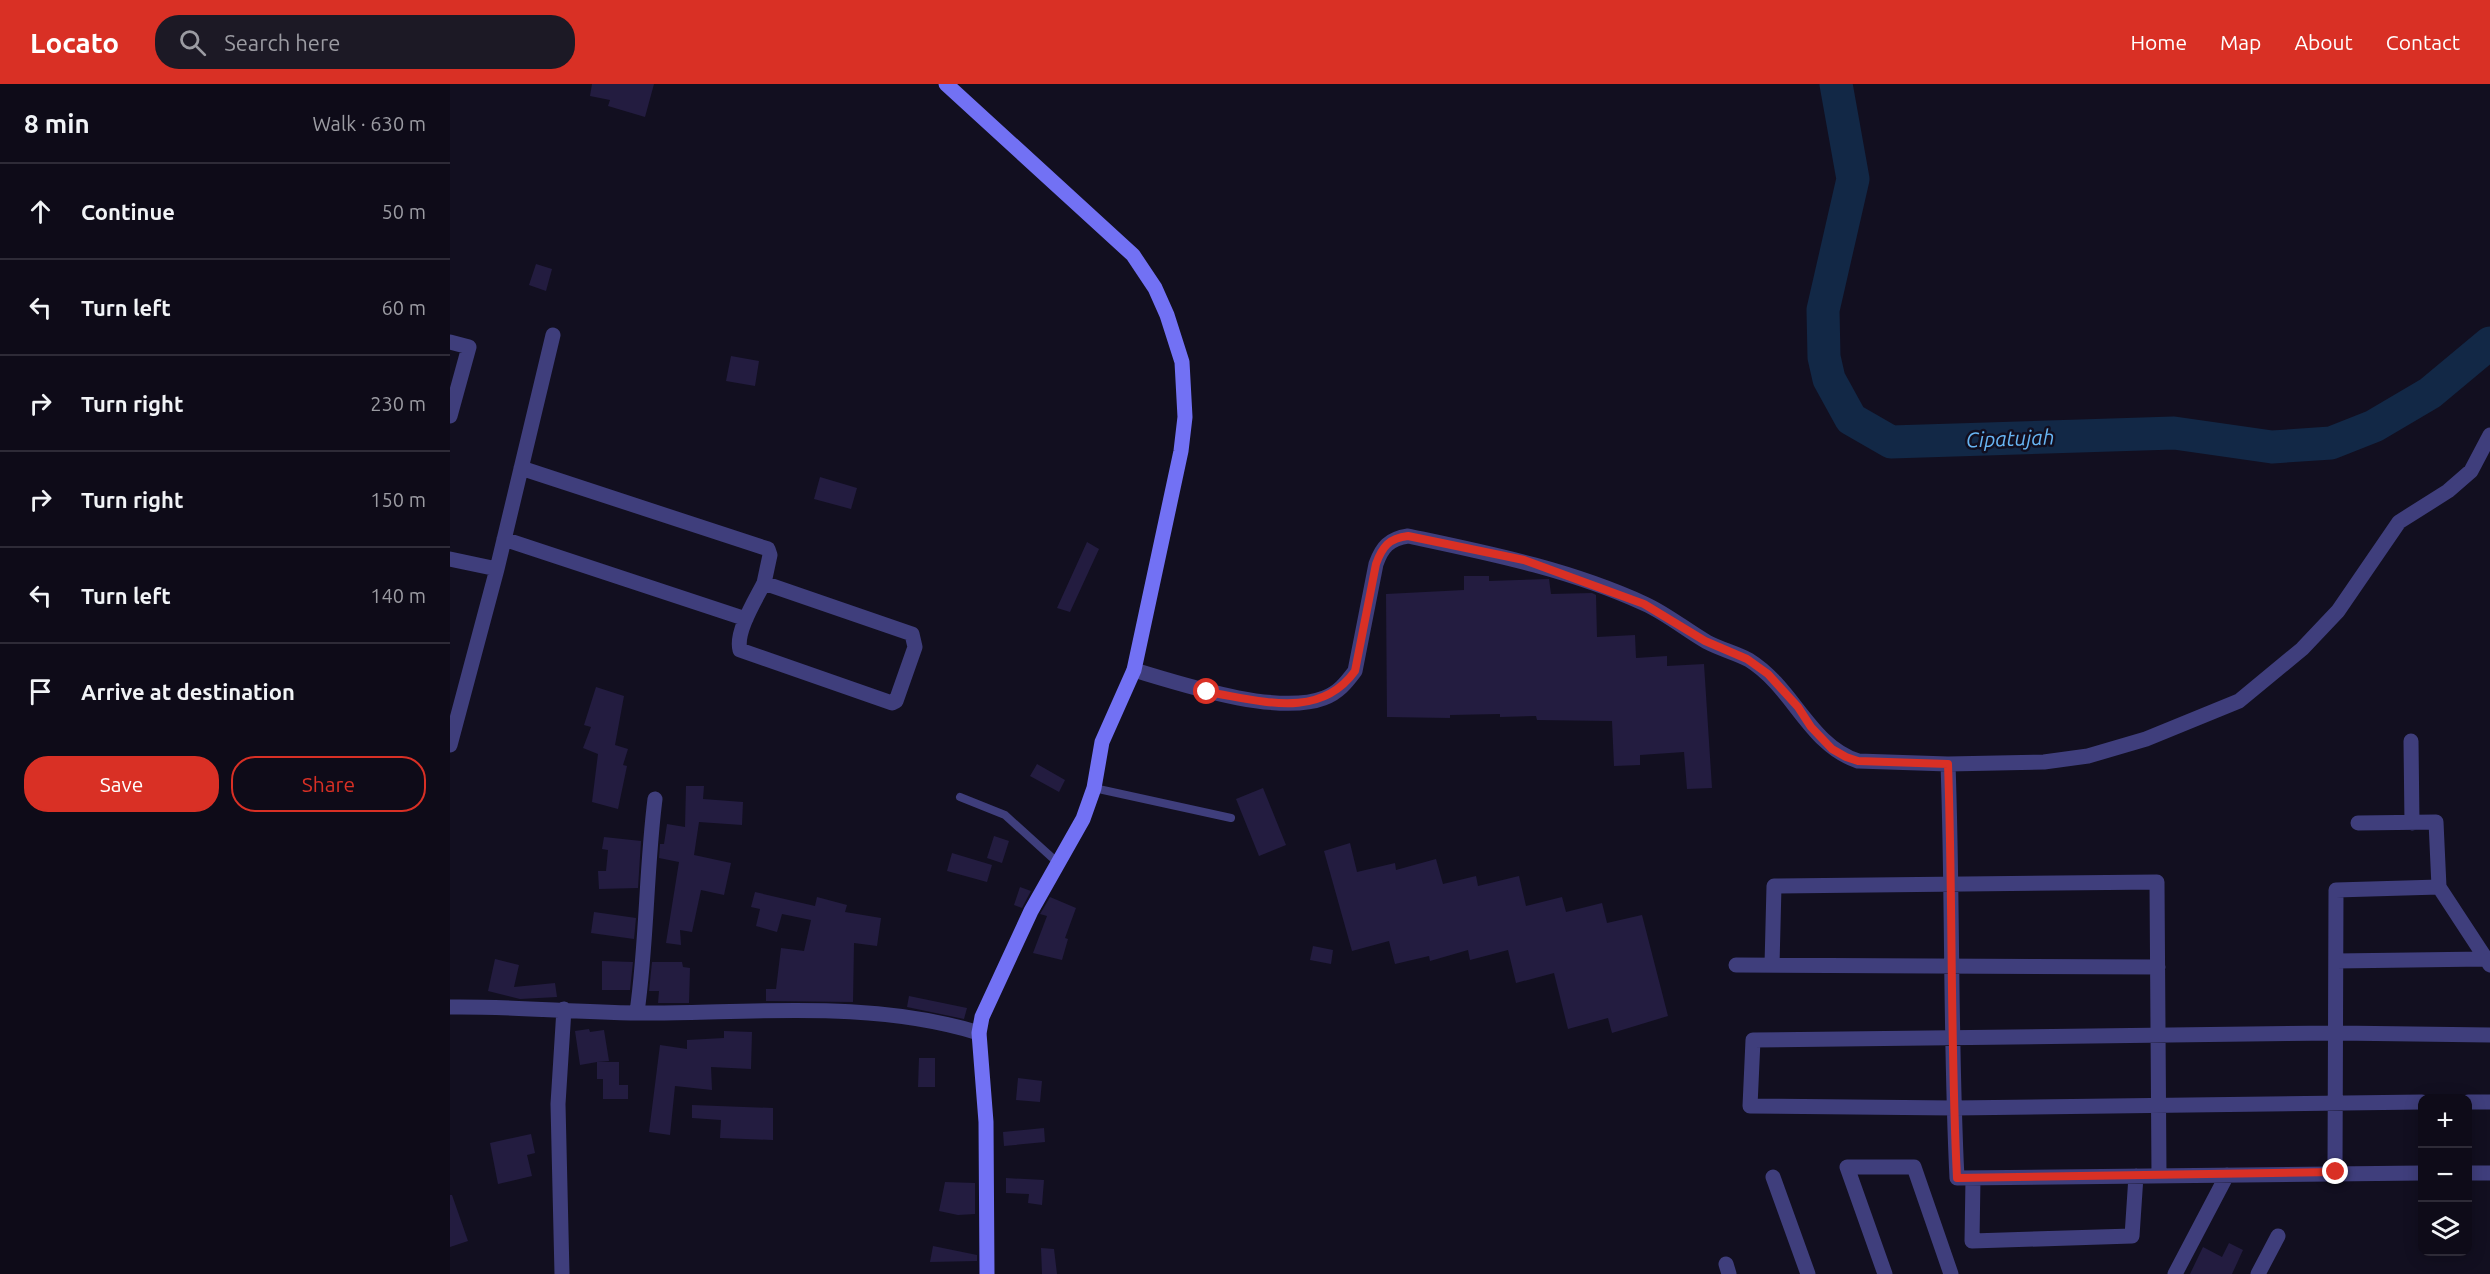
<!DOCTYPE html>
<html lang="en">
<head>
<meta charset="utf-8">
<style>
	:root { --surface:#0e0b18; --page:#1c1925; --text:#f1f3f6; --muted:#9b9ba2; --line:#2e2b37; --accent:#d93025 }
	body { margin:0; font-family:Ubuntu,sans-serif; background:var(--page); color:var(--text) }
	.controls { position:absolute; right:18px; bottom:18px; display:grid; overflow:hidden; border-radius:12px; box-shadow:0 3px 15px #0003 }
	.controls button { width:54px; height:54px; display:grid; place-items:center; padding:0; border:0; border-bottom:2px solid var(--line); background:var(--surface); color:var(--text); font:30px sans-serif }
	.stop { position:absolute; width:18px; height:18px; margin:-14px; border:4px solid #d93025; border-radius:50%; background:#fff }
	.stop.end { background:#d93025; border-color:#fff; box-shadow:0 2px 6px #0008 }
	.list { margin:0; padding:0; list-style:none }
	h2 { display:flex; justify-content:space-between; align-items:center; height:78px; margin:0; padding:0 24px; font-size:26px }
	h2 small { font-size:20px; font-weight:400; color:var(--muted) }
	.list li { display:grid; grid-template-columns:39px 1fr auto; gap:18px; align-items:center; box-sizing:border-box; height:96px; padding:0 24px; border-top:2px solid var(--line) }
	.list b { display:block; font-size:22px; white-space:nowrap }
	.list em { font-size:20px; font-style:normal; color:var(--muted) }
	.actions { display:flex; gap:12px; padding:18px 24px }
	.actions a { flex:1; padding:14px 0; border:2px solid var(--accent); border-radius:24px; text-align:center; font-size:21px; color:var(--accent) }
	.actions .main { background:var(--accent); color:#fff }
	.icon { flex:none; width:33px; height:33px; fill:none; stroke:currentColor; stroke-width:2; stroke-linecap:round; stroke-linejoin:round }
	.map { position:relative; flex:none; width:2040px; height:1190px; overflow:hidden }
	header { display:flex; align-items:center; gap:36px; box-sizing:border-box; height:84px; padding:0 30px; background:var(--accent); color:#fff }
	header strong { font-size:28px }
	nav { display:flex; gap:33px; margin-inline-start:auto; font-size:21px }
	.search { width:420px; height:54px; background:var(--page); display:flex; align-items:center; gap:15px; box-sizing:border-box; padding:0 21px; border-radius:24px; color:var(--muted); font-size:22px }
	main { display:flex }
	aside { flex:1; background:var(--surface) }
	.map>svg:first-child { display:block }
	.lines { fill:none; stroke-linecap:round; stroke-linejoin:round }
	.river { stroke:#122846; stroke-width:33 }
	.building { fill:#231c40 }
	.lane { stroke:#3f3e7c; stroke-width:8 }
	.street { stroke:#3f3e7c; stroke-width:15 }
	.secondary { stroke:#7271f4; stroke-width:15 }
	.route { stroke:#d93025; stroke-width:8 }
	.labels { text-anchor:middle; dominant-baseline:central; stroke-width:5; stroke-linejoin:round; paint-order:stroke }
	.water-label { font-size:21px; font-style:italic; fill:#68b5f3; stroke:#120f20 }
</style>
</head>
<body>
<header>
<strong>Locato</strong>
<div class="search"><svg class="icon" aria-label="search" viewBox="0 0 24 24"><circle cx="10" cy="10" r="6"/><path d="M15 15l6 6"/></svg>Search here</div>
<nav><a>Home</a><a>Map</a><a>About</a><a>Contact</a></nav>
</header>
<main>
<aside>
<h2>8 min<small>Walk · 630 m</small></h2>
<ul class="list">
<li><svg class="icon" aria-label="ahead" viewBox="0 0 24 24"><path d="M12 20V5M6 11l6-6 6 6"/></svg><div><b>Continue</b></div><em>50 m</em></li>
<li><svg class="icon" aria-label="left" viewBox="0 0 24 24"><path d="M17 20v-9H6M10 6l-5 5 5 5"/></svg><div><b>Turn left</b></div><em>60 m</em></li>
<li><svg class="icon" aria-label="right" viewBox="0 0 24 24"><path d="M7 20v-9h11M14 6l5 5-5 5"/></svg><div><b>Turn right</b></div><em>230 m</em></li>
<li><svg class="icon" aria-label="right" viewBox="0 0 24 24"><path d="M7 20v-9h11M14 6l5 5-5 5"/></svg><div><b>Turn right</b></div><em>150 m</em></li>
<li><svg class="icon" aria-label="left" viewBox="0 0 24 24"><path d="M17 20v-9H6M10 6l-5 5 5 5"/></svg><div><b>Turn left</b></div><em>140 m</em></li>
<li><svg class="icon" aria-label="arrive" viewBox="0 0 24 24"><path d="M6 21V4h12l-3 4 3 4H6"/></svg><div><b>Arrive at destination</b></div></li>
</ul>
<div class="actions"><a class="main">Save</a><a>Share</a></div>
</aside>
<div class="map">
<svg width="2040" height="1190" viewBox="0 0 2040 1190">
	<rect width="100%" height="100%" fill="#120f20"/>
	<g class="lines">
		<path class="river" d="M1386,0L1403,95L1373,226L1374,273L1379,295L1401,335L1441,358L1724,349L1822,363L1881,359L1924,342L1980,309L2040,259"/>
	</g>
	<path class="building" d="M142,0H204L195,33L158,22L160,16L140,12Z
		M86,180L102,185L96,207L79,201Z
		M281,272L309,277L305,302L276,297Z
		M370,393L407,404L401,425L364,415Z
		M637,458L649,465L620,528L607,524Z
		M1014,492H1039V497L1099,495L1101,510L1142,509L1146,511L1147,553L1185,551L1186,574L1217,572V582L1254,580L1262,704L1237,705L1234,668L1190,671V681L1164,682L1162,637L1087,636L1086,632L1050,633V630L1000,631V634L937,633L936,510L1014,506Z
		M146,603L174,612L165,661L178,665L173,681L177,682L168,725L142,718L148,670L133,664L141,643L134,641Z
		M587,680L615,696L609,708L580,692Z
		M236,702H254L253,715L293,718L292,741L249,738L244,771L281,779L274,811L251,806L242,848L230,846L231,861L216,859L229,778L209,774L210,760H214L217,740L235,743Z
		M813,704L836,761L809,772L786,715Z
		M544,752L559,757L552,779L537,774Z
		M154,753L191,757L188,804L149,805L148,787H156L158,766L152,765Z
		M900,759L907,788L945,779L946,786L986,775L993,800L1026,792L1028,802L1069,792L1076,822L1112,813L1116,828L1152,819L1157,839L1192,831L1218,932L1162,949L1158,934L1118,945L1104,889L1066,899L1058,866L1020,876L1018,866L980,877L979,872L945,880L939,857L902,867L874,767Z
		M502,769L542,781L537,798L497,787Z
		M570,803L581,807L572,824L564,821Z
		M305,808L365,822L367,813L397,821L395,828L431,834L427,862L404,859L403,918L316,917V905H326L331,864L354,867L361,836L332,830L327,848L306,842L310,825L301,823Z
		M600,813L626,824L615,854L618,855L612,876L583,869L597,832L590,830Z
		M144,828L186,834L184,855L141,849Z
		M863,862L883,866L881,880L860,876Z
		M45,875L69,881L64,903L105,899L107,913L70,915L38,907Z
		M152,877L183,878L180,906H152Z
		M202,878H232L233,883L240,884L239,919H208L209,907H199Z
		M459,912L517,924L514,935L457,923Z
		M139,945L140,948L154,946L159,977L147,978H169V1001H178V1015H153V995H147V978L130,981L125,947Z
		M274,947L302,948L301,985L261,983L262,1006L225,1002L220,1051L199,1048L210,961L237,965V956L274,954Z
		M469,974H485V1003H468Z
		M568,994L592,997L590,1018L566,1016Z
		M242,1021L323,1024V1056L270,1054L271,1036L242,1034Z
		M594,1044L595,1058L554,1062L553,1048Z
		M81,1050L85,1069L77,1071L82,1092L48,1100L40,1059Z
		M556,1094L594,1096L592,1121L578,1119L579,1110L556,1109Z
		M495,1098L525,1099V1130L508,1131L489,1127Z
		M0,1111H2L18,1157L0,1163Z
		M1779,1159L1793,1166L1782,1190H1740L1753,1163L1772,1173Z
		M483,1162L527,1171V1177L480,1178Z
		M591,1164L604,1165L607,1190H592Z"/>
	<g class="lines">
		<path class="lane" d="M644,704L781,734
			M510,713L555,731L608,779"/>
		<path class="street" d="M0,258L19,263L0,332
			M71,384L318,465L320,471L314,499L462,550L465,563L446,617L442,619L290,566C285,548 306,515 314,499
			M54,455L296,535
			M0,475L47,485
			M684,586C731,600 827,632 874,614C888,609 896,599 905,587L926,480C932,463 939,455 958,452C1038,469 1119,485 1195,520C1217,530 1236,546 1257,558C1270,565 1286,569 1299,576C1344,604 1359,661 1408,677L1498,680L1594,678L1638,672L1696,655L1789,617L1852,565L1888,527L1949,438L1998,407L2021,387L2040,351
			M1961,657L1962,739
			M0,661L47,485L103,251
			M1498,680C1503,818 1500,956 1507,1094L1972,1089
			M1908,739L1986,738L1989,803L2040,881
			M1886,877L2035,875
			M1286,881L1708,883
			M1322,881L1324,802L1707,798L1709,1091
			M0,923C70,922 139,930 209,929C314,928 427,917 529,949
			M187,928C197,858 196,786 205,715
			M1972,1018L1504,1024L1300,1022L1303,956L1887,949L2040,951
			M2018,1018H2040
			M1885,1088L1886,806L1989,803
			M2018,1089H2040
			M1323,1093L1358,1190
			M1523,1094L1522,1157L1682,1152L1686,1092
			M1276,1180L1279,1190
			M112,1190L108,1020L114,925
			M1435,1190L1397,1083H1464L1501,1190
			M1725,1190L1777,1091
			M1808,1190L1828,1152"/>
		<path class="secondary" d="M496,0L683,171L705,204L717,231L732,278L735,333L731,367L684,586L652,658L644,704L633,735L581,827L532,933L529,949L536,1038L537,1190"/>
	</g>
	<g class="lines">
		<path class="route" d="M757,608C809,616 869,637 905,587L926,480C932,463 939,454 958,452L1074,476L1194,520L1255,557L1297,575L1318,590L1348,623L1361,643L1382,665L1396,673L1408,677L1498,680C1503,818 1500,956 1507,1094L1886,1088"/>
	</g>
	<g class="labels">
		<g class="water-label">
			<text transform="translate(1560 354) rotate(-2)">Cipatujah</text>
		</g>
	</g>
</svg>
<div class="controls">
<button>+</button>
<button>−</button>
<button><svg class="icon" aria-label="layers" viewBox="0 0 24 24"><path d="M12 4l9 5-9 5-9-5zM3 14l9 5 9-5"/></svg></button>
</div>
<div class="stop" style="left:757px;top:608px"></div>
<div class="stop end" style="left:1886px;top:1088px"></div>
</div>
</main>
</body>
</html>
